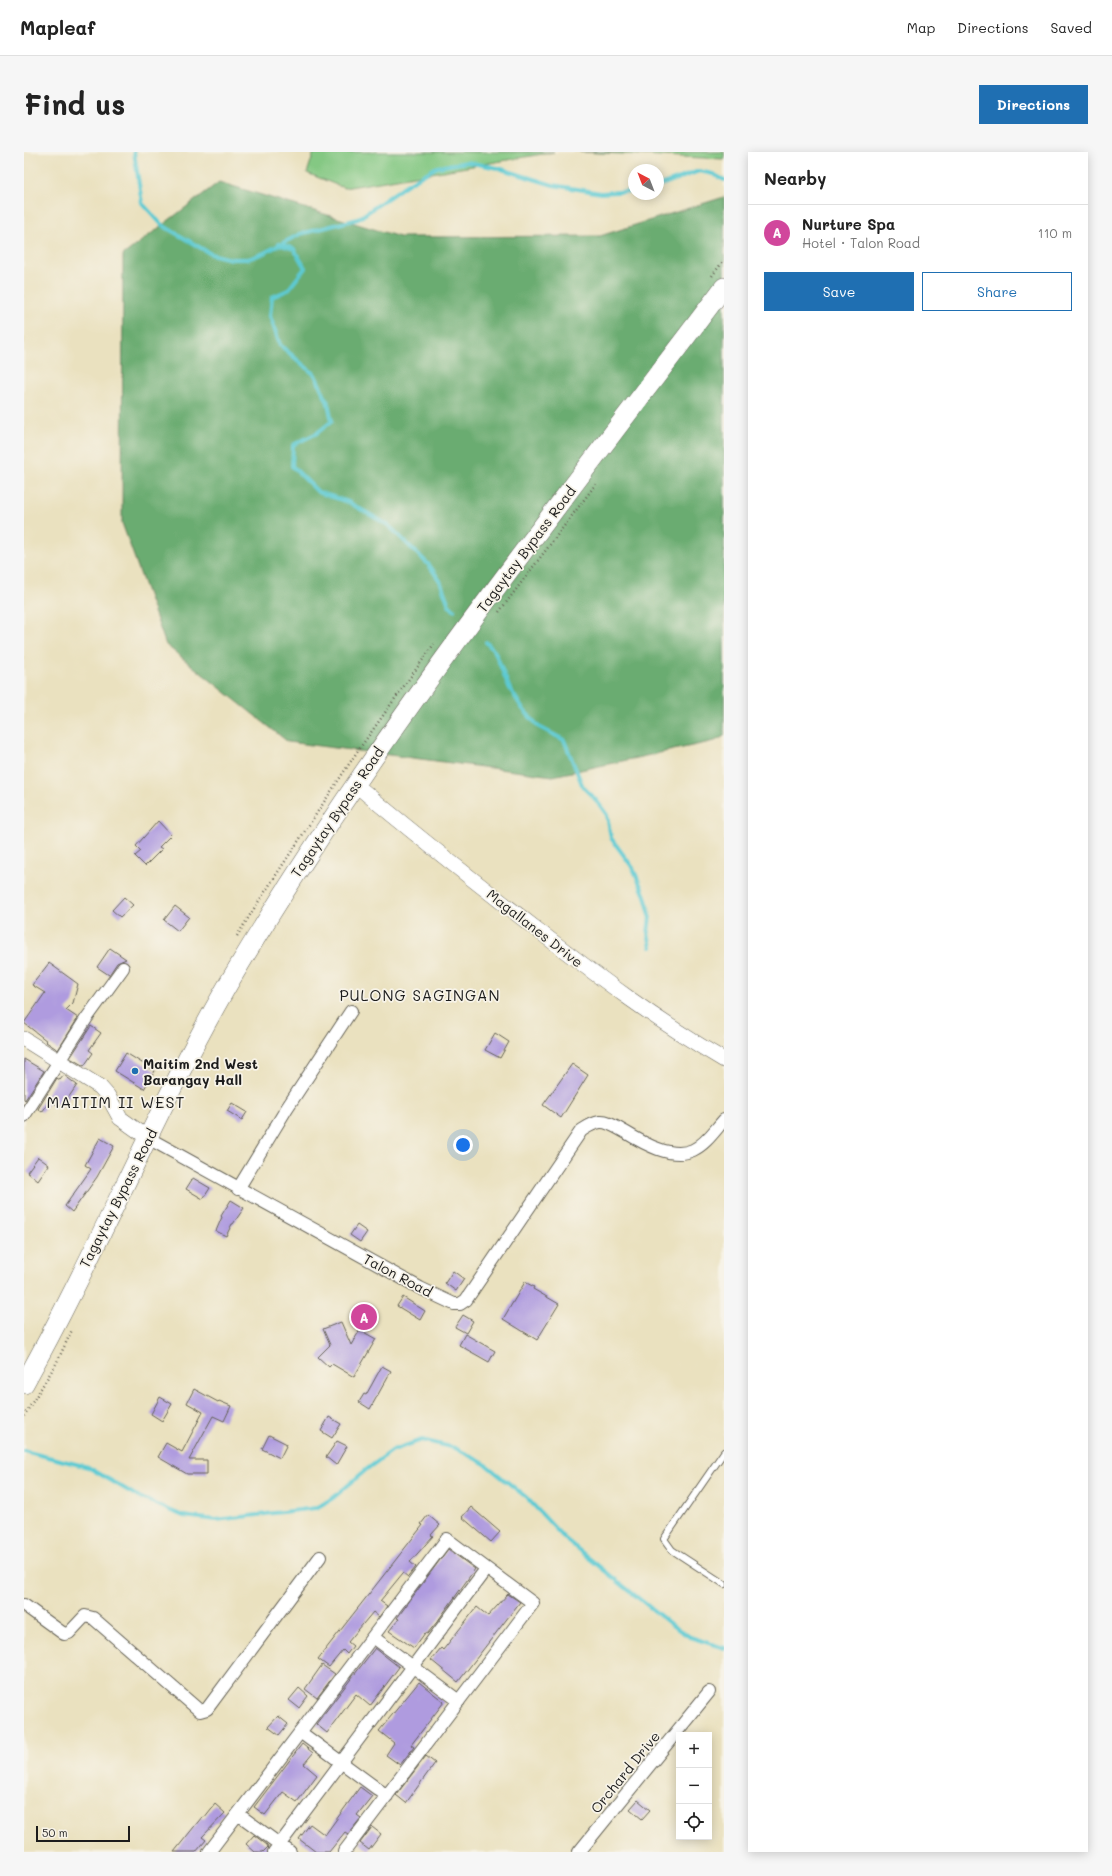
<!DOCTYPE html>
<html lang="en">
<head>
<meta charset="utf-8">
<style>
	:root { --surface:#fff; --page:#f6f6f6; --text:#222; --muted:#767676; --line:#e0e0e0; --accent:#1f6fb2 }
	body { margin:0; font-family:Mali,sans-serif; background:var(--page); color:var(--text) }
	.controls { position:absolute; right:12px; bottom:12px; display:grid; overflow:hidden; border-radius:0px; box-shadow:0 2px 10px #0003 }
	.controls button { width:36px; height:36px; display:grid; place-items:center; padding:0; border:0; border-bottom:1px solid var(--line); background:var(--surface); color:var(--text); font:20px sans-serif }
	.compass { position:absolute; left:604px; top:12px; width:36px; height:36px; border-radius:50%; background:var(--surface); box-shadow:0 2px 10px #0003; rotate:318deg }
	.scale { position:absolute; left:12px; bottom:10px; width:94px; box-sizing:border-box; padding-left:4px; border:2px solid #1c1c1c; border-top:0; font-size:11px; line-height:14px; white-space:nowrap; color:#1c1c1c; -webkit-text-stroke:3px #f7f3e8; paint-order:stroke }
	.you { position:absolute; left:439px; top:993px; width:14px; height:14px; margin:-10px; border:3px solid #fff; border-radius:50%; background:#1a73e8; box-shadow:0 0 0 6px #1a73e833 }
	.badge { display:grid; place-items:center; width:26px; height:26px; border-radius:50%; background:var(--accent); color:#fff; font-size:13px; font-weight:700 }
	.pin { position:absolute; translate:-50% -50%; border:2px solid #fff; box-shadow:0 1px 4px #0006 }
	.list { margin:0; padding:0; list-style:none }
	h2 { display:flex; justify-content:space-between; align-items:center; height:52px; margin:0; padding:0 16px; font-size:17px }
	h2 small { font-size:13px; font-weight:400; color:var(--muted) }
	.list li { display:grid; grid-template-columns:26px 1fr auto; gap:12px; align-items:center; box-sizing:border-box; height:56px; padding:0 16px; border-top:1px solid var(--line) }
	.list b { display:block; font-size:15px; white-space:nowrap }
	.list p { margin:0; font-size:13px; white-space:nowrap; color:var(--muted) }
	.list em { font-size:13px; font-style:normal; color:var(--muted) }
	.actions { display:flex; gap:8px; padding:12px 16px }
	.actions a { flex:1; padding:9px 0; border:1px solid var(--accent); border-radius:0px; text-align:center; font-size:14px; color:var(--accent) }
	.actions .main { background:var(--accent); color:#fff }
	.icon { flex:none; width:22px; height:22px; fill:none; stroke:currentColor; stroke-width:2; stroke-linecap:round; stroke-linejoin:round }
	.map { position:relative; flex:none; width:700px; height:1700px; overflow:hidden; border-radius:0px }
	header { display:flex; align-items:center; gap:24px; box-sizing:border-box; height:56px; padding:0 20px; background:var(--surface); border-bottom:1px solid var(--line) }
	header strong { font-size:19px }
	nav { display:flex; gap:22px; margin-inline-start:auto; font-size:14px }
	.intro { display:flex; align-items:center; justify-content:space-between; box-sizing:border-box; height:96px; padding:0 24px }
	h1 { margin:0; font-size:28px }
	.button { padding:10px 18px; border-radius:0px; background:var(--accent); color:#fff; font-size:14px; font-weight:700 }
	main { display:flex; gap:24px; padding:0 24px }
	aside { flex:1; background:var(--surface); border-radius:0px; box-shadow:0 2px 10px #0003 }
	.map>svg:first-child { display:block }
	.green { fill:#84c883; stroke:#507250 }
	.forest { fill:#6bac71; stroke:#446446 }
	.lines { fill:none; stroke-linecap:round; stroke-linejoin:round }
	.stream { stroke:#5dcad3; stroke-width:4 }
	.building { fill:#af9bdf }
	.service-casing { stroke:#646155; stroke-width:8 }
	.minor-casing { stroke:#646155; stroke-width:14 }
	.tertiary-casing { stroke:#646155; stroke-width:16 }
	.primary-casing { stroke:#646155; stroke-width:20 }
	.path { stroke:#646155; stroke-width:2.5; stroke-dasharray:1 3; stroke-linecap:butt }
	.service { stroke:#fff; stroke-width:6 }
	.minor { stroke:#fff; stroke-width:12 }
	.tertiary { stroke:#fff; stroke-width:15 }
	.primary { stroke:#fff; stroke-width:19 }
	.poi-dot { fill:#1f6fb2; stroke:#f7f3e8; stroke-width:1.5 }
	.labels { text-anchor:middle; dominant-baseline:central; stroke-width:3.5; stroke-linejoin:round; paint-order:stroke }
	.street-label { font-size:14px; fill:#1c1c1c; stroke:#f7f3e8 }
	.poi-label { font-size:14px; font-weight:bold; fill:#1c1c1c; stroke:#f7f3e8; text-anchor:start }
	.neighbourhood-label { font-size:15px; letter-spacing:1px; fill:#1c1c1c; stroke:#f7f3e8 }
	.quarter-label { font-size:16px; letter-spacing:1px; fill:#1c1c1c; stroke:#f7f3e8 }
</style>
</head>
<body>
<header>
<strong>Mapleaf</strong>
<nav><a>Map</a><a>Directions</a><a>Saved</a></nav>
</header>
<div class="intro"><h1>Find us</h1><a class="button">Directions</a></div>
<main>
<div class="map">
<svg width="700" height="1700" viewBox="0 0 700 1700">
	<rect width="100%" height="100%" fill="#f7f3e8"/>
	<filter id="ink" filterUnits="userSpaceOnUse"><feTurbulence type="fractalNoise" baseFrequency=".025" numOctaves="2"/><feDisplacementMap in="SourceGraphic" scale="8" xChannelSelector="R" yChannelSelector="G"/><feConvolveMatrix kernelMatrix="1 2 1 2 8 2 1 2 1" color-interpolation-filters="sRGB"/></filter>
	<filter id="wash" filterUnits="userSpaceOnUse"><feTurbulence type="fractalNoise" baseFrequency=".012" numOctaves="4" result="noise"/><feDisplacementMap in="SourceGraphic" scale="16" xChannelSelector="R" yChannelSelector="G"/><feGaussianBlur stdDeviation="0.9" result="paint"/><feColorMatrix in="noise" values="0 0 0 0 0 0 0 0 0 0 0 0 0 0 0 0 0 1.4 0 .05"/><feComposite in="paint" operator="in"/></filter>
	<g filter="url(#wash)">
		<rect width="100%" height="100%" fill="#eae1bf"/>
		<path class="green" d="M290,0H530L320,36L283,21Z
			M556,0H700V7Z"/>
		<path class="forest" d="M195,30L376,85L576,84L700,45V584L691,589L529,624L264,590L142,493L98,371L99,103Z"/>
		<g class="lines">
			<path class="stream" d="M110,0L118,51L138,73L187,102L207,107H224L240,101L276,82L334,67L382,33L413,15L443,10L474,16L529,33L577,41L610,39
				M634,34L675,19L689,22L700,28
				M255,92L270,97L281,116L264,138L248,145L246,164L256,193L291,223L304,251L308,269L293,281L269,293L268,314L294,340L324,350L364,373L405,413L416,429L425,453L430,458
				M462,490L471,500L485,535L498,556L515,575L540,588L559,635L572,648L583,663L587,686L609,716L621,744L626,763L624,781L627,795
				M0,1299L64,1315L113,1344L159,1364L192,1368L292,1356L309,1346L343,1317L369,1298L398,1288L431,1296L461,1312L502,1345L540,1386L649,1474L666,1485L700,1496"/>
		</g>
		<g id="blocks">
			<path class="building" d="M134,669L147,683L135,695L138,697L121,714L111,704L117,699L112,694Z
				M100,745L109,753L96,765L88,758Z
				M151,754L165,765L154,779L140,768Z
				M86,796L102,807L93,811L85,823L73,815Z
				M25,811L54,832L49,851L42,858L54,866L34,898L22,890L23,889L0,871L21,841L8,833Z
				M67,874L77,881L65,898L69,901L60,914L46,906Z
				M471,881L485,890L476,906L461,898Z
				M102,901L131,919L120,937L91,919Z
				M0,907L20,919L1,948L0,947Z
				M548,912L564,923L537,966L519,953Z
				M40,923L53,933L38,955L26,949L18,960L14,957L33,926L36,928Z
				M208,951L223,960L218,968L203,959Z
				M76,986L90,994L73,1025L48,1060L41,1054L67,1017L61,1013Z
				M14,1005L25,1013L14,1029L3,1020Z
				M169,1026L186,1036L179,1047L162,1037Z
				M207,1048L220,1056L209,1072H208L202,1084L192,1079L198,1065L197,1064Z
				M333,1073L343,1080L336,1090L326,1083Z
				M429,1119L440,1127L432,1139L421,1131Z
				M501,1130L510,1135L509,1137L535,1152L513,1188L479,1167Z
				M379,1145L401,1159L396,1168L373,1154Z
				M439,1163L449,1169L442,1181L431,1175Z
				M317,1170L327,1193L336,1178L352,1187L330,1225L308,1212L305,1215L294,1205L306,1193L299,1177Z
				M441,1182L471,1199L465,1210L435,1193Z
				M358,1214L367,1219L346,1257L335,1250L340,1242L342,1243Z
				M170,1237L194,1250L195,1249L207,1254L200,1269L189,1264L165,1308H183V1322H163L134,1305L142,1291L158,1300L179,1260L163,1251Z
				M136,1245L148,1252L138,1269L127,1262Z
				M305,1265L317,1272L308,1286L297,1279Z
				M245,1283L263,1292L256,1306L238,1297Z
				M313,1289L323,1294L312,1313L302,1305Z
				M447,1355L476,1380L467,1390L438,1365Z
				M404,1363L416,1373L407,1383L409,1384L386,1410L392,1415L384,1425L379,1421L356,1449L363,1454L355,1465L349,1460L324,1490L329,1494L323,1502L319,1498L305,1515L294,1507L399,1373L397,1372Z
				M424,1397L451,1417L413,1470L403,1482L401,1481L390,1496L365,1479L375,1467L373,1466Z
				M484,1442L496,1450L434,1530L407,1508L417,1496L419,1498L453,1455L464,1464Z
				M351,1496L375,1515L346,1554L332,1542L303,1581L292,1572Z
				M298,1513L311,1522L293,1546L281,1537Z
				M395,1530L420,1550L387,1593L390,1595L376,1613L362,1603L370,1591L355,1579Z
				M275,1536L284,1544L275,1556L265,1548Z
				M254,1564L264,1572L255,1583L244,1575Z
				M278,1592L289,1601L280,1612L293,1623L273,1650L259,1640L241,1663L230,1655Z
				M402,1604L411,1611L382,1651L372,1643Z
				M336,1635L348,1644L333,1663L337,1666L324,1682L321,1680L305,1700H292L275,1687L286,1672L301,1683Z
				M614,1648L626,1658L618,1667L606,1657Z
				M191,1652L201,1661L178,1685L182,1688L172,1700H150L178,1665L180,1666Z
				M348,1675L357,1682L345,1698L336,1691Z
				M230,1683L243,1693L244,1695L239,1700H231L222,1692Z"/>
		</g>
	</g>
	<g filter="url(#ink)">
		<use href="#blocks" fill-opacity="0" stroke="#646155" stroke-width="1"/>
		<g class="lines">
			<defs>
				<path id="service" d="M700,1300L640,1387L648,1398L700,1432"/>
				<path id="minor" d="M0,964L62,867L99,816
					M124,986L396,1136L430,1152H436L442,1148L557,979C563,975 568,971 576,970C584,969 593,976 601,980C619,991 648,1008 669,998C682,992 691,978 700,968
					M214,1037L263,956L327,859
					M0,1453L40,1482L45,1481L61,1464L69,1466L176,1559L183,1557L296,1405
					M349,1485L435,1549
					M276,1580L363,1644
					M214,1662L266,1700
					M185,1700L423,1387L509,1451L320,1700
					M250,1700L462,1417
					M555,1700L685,1540"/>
				<path id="tertiary" d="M331,632C389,681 450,729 511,776C572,823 633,869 700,908
					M0,887L76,935L84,944L96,966L124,986"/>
				<path id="primary" d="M0,1232C77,1095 135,947 216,812C359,574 533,356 700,135"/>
			</defs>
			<use href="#service" class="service-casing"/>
			<use href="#minor" class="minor-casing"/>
			<use href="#tertiary" class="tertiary-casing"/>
			<use href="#primary" class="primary-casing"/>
			<path class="path" d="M688,124L700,108
				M475,460L572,332
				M213,784L231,755L333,600L410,492
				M0,1264L32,1212L48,1178"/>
			<use href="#service" class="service"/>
			<use href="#minor" class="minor"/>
			<use href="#tertiary" class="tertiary"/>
			<use href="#primary" class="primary"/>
		</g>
	</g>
	<circle class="poi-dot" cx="111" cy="919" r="4"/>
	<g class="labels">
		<g class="street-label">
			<text transform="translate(502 397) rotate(-53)">Tagaytay Bypass Road</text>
			<text transform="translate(313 660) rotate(-56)">Tagaytay Bypass Road</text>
			<text transform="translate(511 776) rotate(38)">Magallanes Drive</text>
			<text transform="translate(94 1046) rotate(-63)">Tagaytay Bypass Road</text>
			<text transform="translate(374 1123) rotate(28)">Talon Road</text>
			<text transform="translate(601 1620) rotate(-51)">Orchard Drive</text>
		</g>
		<g class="poi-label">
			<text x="119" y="911">Maitim 2nd West<tspan x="119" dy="16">Barangay Hall</tspan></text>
		</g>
		<g class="neighbourhood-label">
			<text x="396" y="843">PULONG SAGINGAN</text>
		</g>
		<g class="quarter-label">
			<text x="92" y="949">MAITIM II WEST</text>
		</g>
	</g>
</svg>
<div class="controls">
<button>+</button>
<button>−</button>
<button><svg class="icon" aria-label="locate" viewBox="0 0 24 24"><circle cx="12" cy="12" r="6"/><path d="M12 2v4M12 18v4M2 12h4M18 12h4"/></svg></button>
</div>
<svg class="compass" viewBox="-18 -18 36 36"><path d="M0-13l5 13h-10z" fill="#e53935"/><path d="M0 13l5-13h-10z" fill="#767676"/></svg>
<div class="scale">50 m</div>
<div class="you"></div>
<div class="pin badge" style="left:340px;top:1165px;background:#d1479c">A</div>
</div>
<aside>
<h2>Nearby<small></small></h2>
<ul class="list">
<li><span class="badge" style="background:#d1479c">A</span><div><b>Nurture Spa</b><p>Hotel · Talon Road</p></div><em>110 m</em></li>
</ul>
<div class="actions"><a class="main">Save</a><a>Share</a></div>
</aside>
</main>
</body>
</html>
